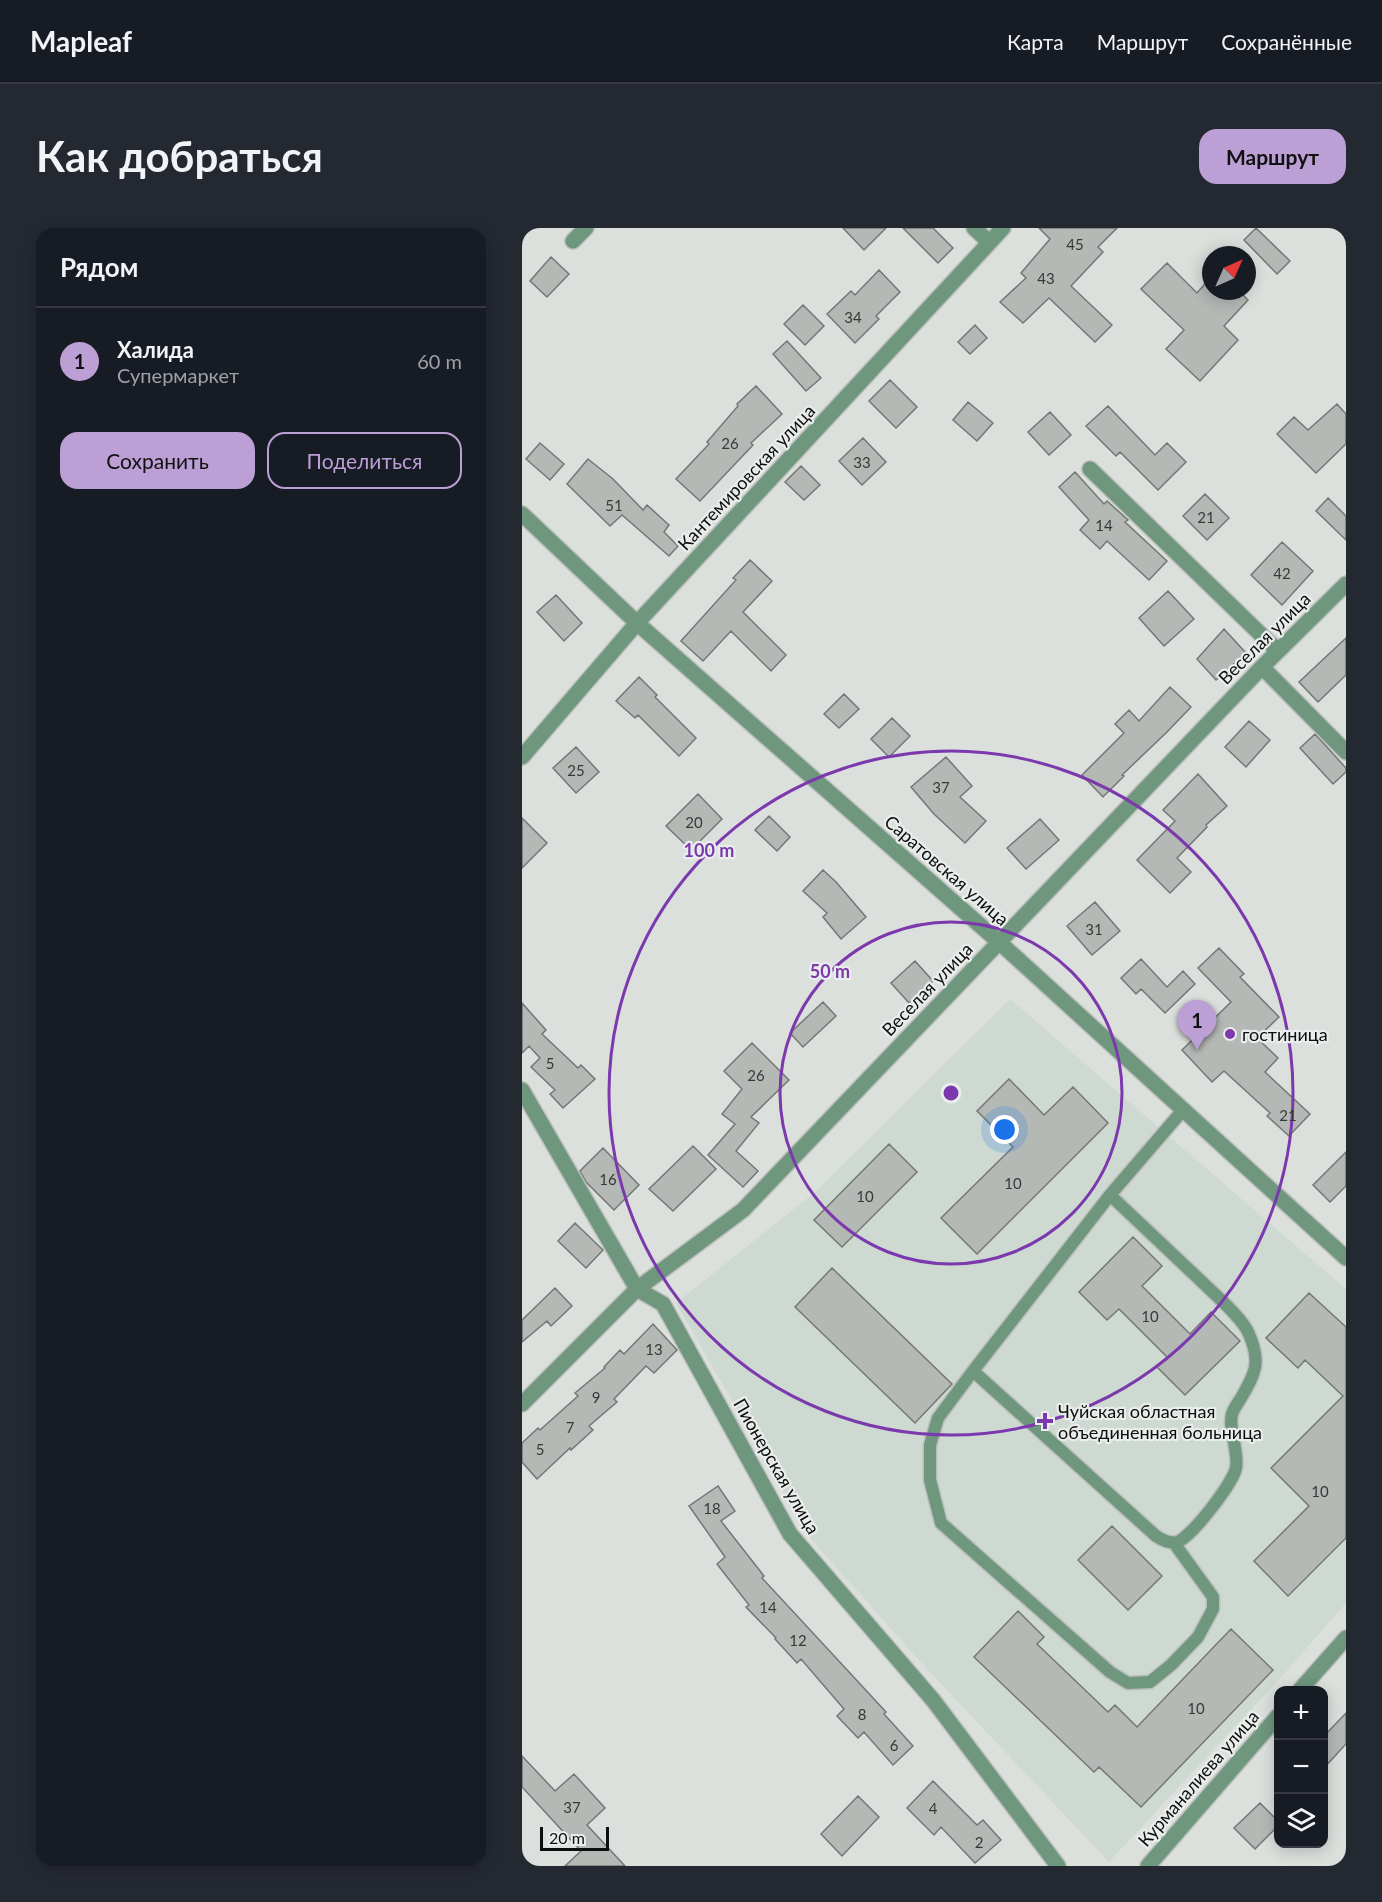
<!DOCTYPE html>
<html lang="ru">
<head>
<meta charset="utf-8">
<style>
	:root { --surface:#171b24; --page:#242831; --text:#f1f3f6; --muted:#9ea1a6; --line:#363941; --accent:#bc9fd5 }
	body { margin:0; font-family:Lato,sans-serif; background:var(--page); color:var(--text) }
	.controls { position:absolute; right:18px; bottom:18px; display:grid; overflow:hidden; border-radius:12px; box-shadow:0 3px 15px #0003 }
	.controls button { width:54px; height:54px; display:grid; place-items:center; padding:0; border:0; border-bottom:2px solid var(--line); background:var(--surface); color:var(--text); font:30px sans-serif }
	.compass { position:absolute; left:680px; top:18px; width:54px; height:54px; border-radius:50%; background:var(--surface); box-shadow:0 3px 15px #0003; rotate:45deg }
	.scale { position:absolute; left:18px; bottom:15px; width:69px; box-sizing:border-box; padding-left:6px; border:3px solid #0d0e0d; border-top:0; font-size:16px; line-height:21px; white-space:nowrap; color:#0d0e0d; -webkit-text-stroke:4px #e9edeb; paint-order:stroke }
	.you { position:absolute; left:483px; top:902px; width:21px; height:21px; margin:-15px; border:4px solid #fff; border-radius:50%; background:#1a73e8; box-shadow:0 0 0 9px #1a73e833 }
	.badge { display:grid; place-items:center; width:39px; height:39px; border-radius:50%; background:var(--accent); color:#111; font-size:20px; font-weight:700 }
	.pin { position:absolute; translate:-50% -50px; filter:drop-shadow(0 2px 3px #0008) }
	.pin::after { content:''; position:absolute; top:32px; width:21px; height:18px; background:inherit; clip-path:polygon(0 0,100% 0,50% 100%) }
	.list { margin:0; padding:0; list-style:none }
	h2 { display:flex; justify-content:space-between; align-items:center; height:78px; margin:0; padding:0 24px; font-size:26px }
	h2 small { font-size:20px; font-weight:400; color:var(--muted) }
	.list li { display:grid; grid-template-columns:39px 1fr auto; gap:18px; align-items:center; box-sizing:border-box; height:108px; padding:0 24px; border-top:2px solid var(--line) }
	.list b { display:block; font-size:22px; white-space:nowrap }
	.list p { margin:0; font-size:20px; white-space:nowrap; color:var(--muted) }
	.list em { font-size:20px; font-style:normal; color:var(--muted) }
	.actions { display:flex; gap:12px; padding:18px 24px }
	.actions a { flex:1; padding:14px 0; border:2px solid var(--accent); border-radius:18px; text-align:center; font-size:21px; color:var(--accent) }
	.actions .main { background:var(--accent); color:#111 }
	.icon { flex:none; width:33px; height:33px; fill:none; stroke:currentColor; stroke-width:2; stroke-linecap:round; stroke-linejoin:round }
	.map { position:relative; flex:none; width:824px; height:1638px; overflow:hidden; border-radius:18px }
	header { display:flex; align-items:center; gap:36px; box-sizing:border-box; height:84px; padding:0 30px; background:var(--surface); border-bottom:2px solid var(--line) }
	header strong { font-size:28px }
	nav { display:flex; gap:33px; margin-inline-start:auto; font-size:21px }
	.intro { display:flex; align-items:center; justify-content:space-between; box-sizing:border-box; height:144px; padding:0 36px }
	h1 { margin:0; font-size:42px }
	.button { padding:15px 27px; border-radius:18px; background:var(--accent); color:#111; font-size:21px; font-weight:700 }
	main { display:flex; gap:36px; padding:0 36px }
	aside { flex:1; background:var(--surface); border-radius:18px; box-shadow:0 3px 15px #0003 }
	.map>svg:first-child { display:block }
	.built { fill:#cdd9d1 }
	.building { fill:#b5b9b6; stroke:#747775; stroke-width:1.5 }
	.lines { fill:none; stroke-linecap:round; stroke-linejoin:round }
	.lane-casing { stroke:#bbbebc; stroke-width:15 }
	.street-casing { stroke:#bbbebc; stroke-width:18 }
	.lane { stroke:#6e977e; stroke-width:12 }
	.street { stroke:#6e977e; stroke-width:15 }
	.ring { fill:none; stroke:#7b39ad; stroke-width:3 }
	.poi-dot { fill:#7b39ad; stroke:#e9edeb; stroke-width:2 }
	.labels { text-anchor:middle; dominant-baseline:central; stroke-width:4.5; stroke-linejoin:round; paint-order:stroke }
	.number-label { font-size:15px; fill:#373937 }
	.street-label { font-size:18px; fill:#0d0e0d; stroke:#e9edeb }
	.poi-label { font-size:18px; fill:#0d0e0d; stroke:#e9edeb; text-anchor:start }
	.centre { fill:#7b39ad; stroke:#e9edeb; stroke-width:3 }
	.ring-label { font-size:18px; text-anchor:middle; font-weight:bold; fill:#7b39ad; stroke:#e9edeb; stroke-width:4.5; stroke-linejoin:round; paint-order:stroke }
</style>
</head>
<body>
<header>
<strong>Mapleaf</strong>
<nav><a>Карта</a><a>Маршрут</a><a>Сохранённые</a></nav>
</header>
<div class="intro"><h1>Как добраться</h1><a class="button">Маршрут</a></div>
<main>
<aside>
<h2>Рядом<small></small></h2>
<ul class="list">
<li><span class="badge">1</span><div><b>Халида</b><p>Супермаркет</p></div><em>60 m</em></li>
</ul>
<div class="actions"><a class="main">Сохранить</a><a>Поделиться</a></div>
</aside>
<div class="map">
<svg width="824" height="1638" viewBox="0 0 824 1638">
	<rect width="100%" height="100%" fill="#dce0dd"/>
	<path class="built" d="M488,771L824,1061V1375L761,1447L587,1634L406,1442L290,1312L154,1075L292,965Z"/>
	<path class="building" d="M321,0H364L342,22Z
		M381,0H411L431,20L416,35Z
		M517,0H595L576,19L581,24L549,58L590,97L573,114L527,70L501,95L478,74L504,50L499,45L528,11Z
		M734,0L768,33L755,46L722,12Z
		M29,29L47,46L25,69L8,53Z
		M645,35L675,65L689,49V63H717L726,72L702,98L716,112L678,153L644,121L662,102L619,61Z
		M357,42L378,64L354,88L357,91L333,115L305,86L329,63L333,67Z
		M281,77L302,98L283,117L262,96Z
		M453,97L465,110L448,126L436,114Z
		M265,113L299,150L284,163L251,126Z
		M368,152L395,179L374,200L347,173Z
		M234,158L260,186L229,215L231,217L178,273L154,251L187,216L185,214L216,178L215,176Z
		M446,174L471,195L455,213L431,192Z
		M815,176L824,186V216L794,245L755,206L772,189L786,202Z
		M586,178L633,227L645,215L664,234L636,262L598,224L594,228L564,198Z
		M528,184L549,207L527,227L506,204Z
		M341,210L364,234L340,257L317,233Z
		M18,215L42,236L28,252L4,231Z
		M66,231L91,251L121,282L125,277L147,297L142,304L156,318L147,328L100,287L88,298L45,256Z
		M279,238L298,257L282,272L263,254Z
		M553,244L582,276L585,273L606,292L603,294L645,333L627,352L585,313L578,321L558,302L567,292L537,259Z
		M683,266L707,290L685,312L661,288Z
		M806,270L824,288V312L794,283Z
		M760,314L791,343L760,377L729,347Z
		M228,332L250,353L221,384L264,427L249,443L209,403L181,433L159,413L214,352L211,350Z
		M646,363L672,391L642,418L617,390Z
		M34,367L60,395L42,413L15,384Z
		M702,401L724,425L694,452L675,431Z
		M824,410V447L796,474L777,454Z
		M117,449L135,467L133,469L174,510L157,528L116,487L113,490L94,473Z
		M648,459L669,479L645,504L600,547L602,548L581,569L560,547L602,505L593,496L607,482L617,493Z
		M322,466L337,481L317,500L302,486Z
		M370,490L388,508L367,529L349,511Z
		M727,493L748,512L724,539L703,519Z
		M793,506L824,540V544L811,556L778,520Z
		M54,519L77,544L54,565L31,540Z
		M424,529L450,558L438,569L464,593L443,615L412,586L389,559Z
		M676,546L705,578L684,597L685,599L655,630L669,644L648,665L615,632L653,593L641,582Z
		M176,566L200,591L169,622L144,598Z
		M247,588L268,609L255,623L233,602Z
		M0,590L25,615L0,640Z
		M518,591L537,612L504,641L485,620Z
		M301,642L314,654L344,689L319,711L301,689L305,685L281,663Z
		M573,674L598,703L570,727L545,698Z
		M697,720L722,746L718,749L757,789L735,810L756,830L743,844L788,886L767,908L745,888L748,885L702,843L690,854L660,822L709,774L676,740Z
		M619,731L645,759L661,743L673,756L643,785L619,761L614,766L599,750Z
		M393,733L411,753L387,775L369,755Z
		M301,774L314,788L281,819L268,805Z
		M0,775L24,802L20,806L56,840L59,837L73,851L41,880L28,866L33,862L9,839L18,830L7,818L0,825Z
		M230,815L267,852L229,889L237,895L214,923L236,943L221,959L186,927L213,896L200,886L220,861L202,843Z
		M487,851L522,887L551,859L586,895L455,1026L419,990L491,919L455,883Z
		M367,916L395,944L320,1019L292,992Z
		M171,918L194,941L151,983L127,961Z
		M81,920L117,957L92,982L64,954L58,943Z
		M824,924V958L808,974L791,957Z
		M53,995L81,1022L64,1040L36,1013Z
		M611,1009L640,1038L620,1058L668,1106L689,1084L718,1113L663,1167L635,1139L645,1129L597,1081L585,1092L557,1064Z
		M310,1040L430,1156L393,1195L273,1079Z
		M33,1060L50,1078L29,1098L25,1093L0,1114V1092Z
		M787,1065L824,1099V1310L766,1368L732,1333L787,1278L749,1240L821,1168L783,1132L776,1140L744,1110Z
		M131,1096L155,1122L132,1145L124,1138L92,1171L95,1174L67,1198L71,1202L49,1222L48,1220L15,1251L0,1234V1215L16,1200L18,1202L56,1168L53,1165L83,1140L82,1139L98,1122L102,1126Z
		M196,1258L213,1283L199,1293L242,1348L240,1350L364,1484L362,1486L391,1518L371,1537L342,1504L336,1510L315,1488L322,1481L279,1431L275,1435L253,1411L254,1410L224,1379L227,1377L195,1336L203,1329L167,1278Z
		M590,1298L640,1348L606,1382L556,1332Z
		M496,1383L522,1409L515,1416L586,1484L593,1477L615,1499L709,1401L751,1442L619,1579L577,1539L572,1544L452,1429Z
		M824,1485V1516L801,1541V1509Z
		M0,1528L33,1563L52,1546L83,1580L65,1597L103,1638H43L59,1623L0,1559Z
		M411,1553L455,1597L461,1592L479,1612L453,1635L419,1599L412,1607L385,1580Z
		M336,1568L357,1589L320,1628L299,1606Z
		M738,1575L756,1593V1598L733,1621L712,1600Z"/>
	<g class="lines">
		<defs>
			<path id="lane" d="M451,1143L634,1308C640,1312 647,1316 655,1314C669,1310 711,1255 714,1240C717,1222 706,1202 710,1186C712,1180 716,1175 719,1170C734,1144 739,1134 727,1106C721,1090 691,1065 678,1052C648,1024 618,995 588,967
				M652,1315L691,1369V1381L676,1409L649,1437L628,1454L606,1455L588,1444L419,1295L408,1252V1217L416,1190L451,1143L588,967L661,882"/>
			<path id="street" d="M452,0L467,14
				M51,13L64,0
				M568,241L756,423
				M0,286L115,395L477,714L824,1030
				M740,439L824,524
				M0,529L115,395L481,0
				M0,862L115,1061L141,1076L268,1306L411,1472L536,1638
				M0,1176L115,1061L221,982L740,439L824,356
				M778,1462L824,1410
				M626,1638L756,1488"/>
		</defs>
		<use href="#lane" class="lane-casing"/>
		<use href="#street" class="street-casing"/>
		<use href="#lane" class="lane"/>
		<use href="#street" class="street"/>
	</g>
	<g class="ring">
		<circle cx="429" cy="865" r="171"/>
		<circle cx="429" cy="865" r="342"/>
	</g>
	<g class="poi-dot">
		<circle cx="708" cy="806" r="6"/>
		<path d="M520 1184h6v6h6v6h-6v6h-6v-6h-6v-6h6z"/>
	</g>
	<g class="labels">
		<g class="number-label">
			<text x="553" y="16">45</text>
			<text x="524" y="50">43</text>
			<text x="331" y="89">34</text>
			<text x="208" y="215">26</text>
			<text x="340" y="234">33</text>
			<text x="92" y="277">51</text>
			<text x="684" y="289">21</text>
			<text x="582" y="297">14</text>
			<text x="760" y="345">42</text>
			<text x="54" y="542">25</text>
			<text x="419" y="559">37</text>
			<text x="172" y="594">20</text>
			<text x="572" y="701">31</text>
			<text x="28" y="835">5</text>
			<text x="234" y="847">26</text>
			<text x="766" y="887">21</text>
			<text x="86" y="951">16</text>
			<text x="491" y="955">10</text>
			<text x="343" y="968">10</text>
			<text x="628" y="1088">10</text>
			<text x="132" y="1121">13</text>
			<text x="74" y="1169">9</text>
			<text x="48" y="1199">7</text>
			<text x="18" y="1221">5</text>
			<text x="798" y="1263">10</text>
			<text x="190" y="1280">18</text>
			<text x="246" y="1379">14</text>
			<text x="276" y="1412">12</text>
			<text x="674" y="1480">10</text>
			<text x="340" y="1486">8</text>
			<text x="372" y="1517">6</text>
			<text x="50" y="1579">37</text>
			<text x="411" y="1580">4</text>
			<text x="457" y="1614">2</text>
		</g>
		<g class="street-label">
			<text transform="translate(224 249) rotate(-47)">Кантемировская улица</text>
			<text transform="translate(742 410) rotate(-45)">Веселая улица</text>
			<text transform="translate(425 642) rotate(41)">Саратовская улица</text>
			<text transform="translate(405 761) rotate(-46)">Веселая улица</text>
			<text transform="translate(255 1238) rotate(60)">Пионерская улица</text>
			<text transform="translate(676 1550) rotate(-49)">Курманалиева улица</text>
		</g>
		<g class="poi-label">
			<text x="720" y="806">гостиница</text>
			<text x="536" y="1183">Чуйская областная<tspan x="536" dy="21">объединенная больница</tspan></text>
		</g>
	</g>
	<circle cx="429" cy="865" r="9" class="centre"/>
	<g class="ring-label">
		<text x="187" y="629">100 m</text>
		<text x="308" y="750">50 m</text>
	</g>
</svg>
<div class="controls">
<button>+</button>
<button>−</button>
<button><svg class="icon" aria-label="layers" viewBox="0 0 24 24"><path d="M12 4l9 5-9 5-9-5zM3 14l9 5 9-5"/></svg></button>
</div>
<svg class="compass" viewBox="-18 -18 36 36"><path d="M0-13l5 13h-10z" fill="#e53935"/><path d="M0 13l5-13h-10z" fill="#9ea1a6"/></svg>
<div class="scale">20 m</div>
<div class="you"></div>
<div class="pin badge" style="left:675px;top:822px">1</div>
</div>
</main>
</body>
</html>
